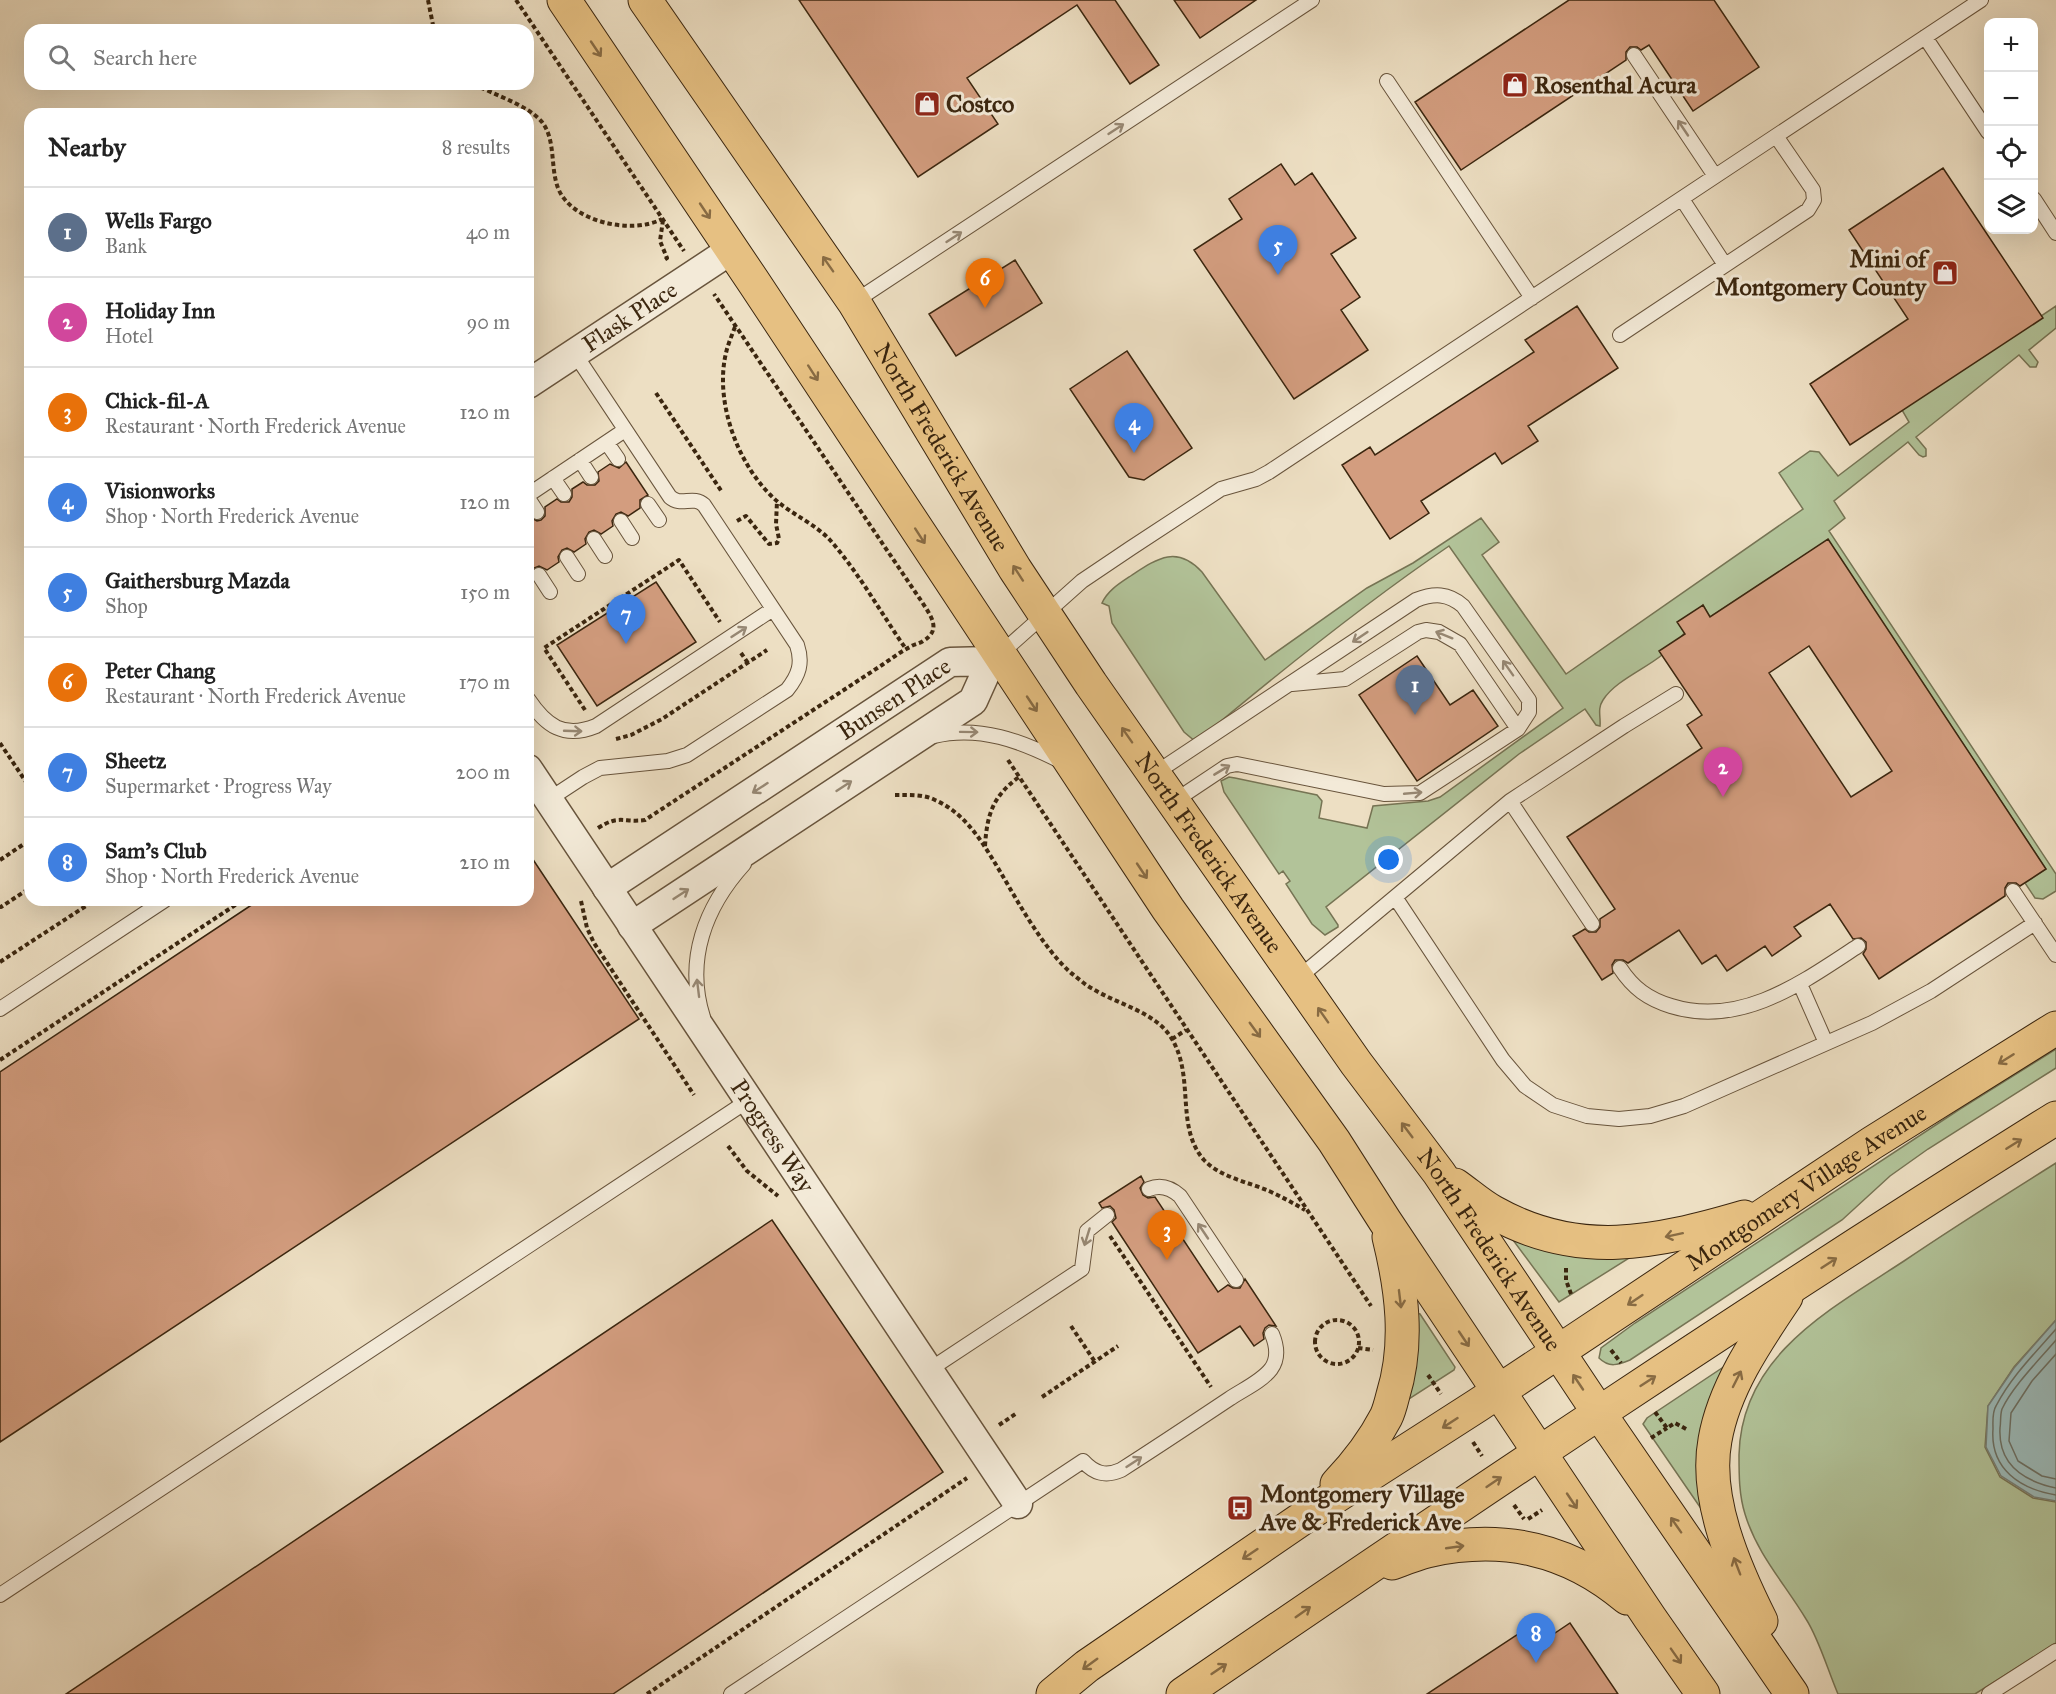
<!DOCTYPE html>
<html lang="en">
<head>
<meta charset="utf-8">
<style>
	:root { --surface:#fff; --page:#f6f6f6; --text:#222; --muted:#767676; --line:#e0e0e0; --accent:#111827 }
	body { margin:0; font-family:"IM FELL Great Primer",serif; background:var(--page); color:var(--text) }
	.controls { position:absolute; right:18px; top:18px; display:grid; overflow:hidden; border-radius:12px; box-shadow:0 6px 24px #0002 }
	.controls button { width:54px; height:54px; display:grid; place-items:center; padding:0; border:0; border-bottom:2px solid var(--line); background:var(--surface); color:var(--text); font:30px sans-serif }
	.you { position:absolute; left:1389px; top:860px; width:21px; height:21px; margin:-15px; border:4px solid #fff; border-radius:50%; background:#1a73e8; box-shadow:0 0 0 9px #1a73e833 }
	.badge { display:grid; place-items:center; width:39px; height:39px; border-radius:50%; background:var(--accent); color:#fff; font-size:20px; font-weight:700 }
	.pin { position:absolute; translate:-50% -50px; filter:drop-shadow(0 2px 3px #0008) }
	.pin::after { content:''; position:absolute; top:32px; width:21px; height:18px; background:inherit; clip-path:polygon(0 0,100% 0,50% 100%) }
	.list { margin:0; padding:0; list-style:none }
	h2 { display:flex; justify-content:space-between; align-items:center; height:78px; margin:0; padding:0 24px; font-size:26px }
	h2 small { font-size:20px; font-weight:400; color:var(--muted) }
	.list li { display:grid; grid-template-columns:39px 1fr auto; gap:18px; align-items:center; box-sizing:border-box; height:90px; padding:0 24px; border-top:2px solid var(--line) }
	.list b { display:block; font-size:22px; white-space:nowrap }
	.list p { margin:0; font-size:20px; white-space:nowrap; color:var(--muted) }
	.list em { font-size:20px; font-style:normal; color:var(--muted) }
	.icon { flex:none; width:33px; height:33px; fill:none; stroke:currentColor; stroke-width:2; stroke-linecap:round; stroke-linejoin:round }
	.map { position:relative; flex:none; width:2056px; height:1694px; overflow:hidden }
	.search { position:absolute; background:var(--surface); box-shadow:0 6px 24px #0002; left:24px; top:24px; width:510px; height:66px; display:flex; align-items:center; gap:15px; box-sizing:border-box; padding:0 21px; border-radius:18px; color:var(--muted); font-size:22px }
	.panel { position:absolute; background:var(--surface); box-shadow:0 6px 24px #0002; left:24px; top:108px; width:510px; height:798px; border-radius:18px }
	.map>svg:first-child { display:block }
	.green { fill:#b2c399; stroke:#767454; stroke-width:1.5 }
	.water { fill:#9bbbbb; stroke:#757f76; stroke-width:1.5 }
	.lines { fill:none; stroke-linecap:round; stroke-linejoin:round }
	.shore { stroke:#6b7065; stroke-width:1.5 }
	.building { fill:#d39d7f; stroke:#3b260f; stroke-width:1.5; fill-rule:evenodd }
	.service-casing { stroke:#68543c; stroke-width:16 }
	.minor-casing { stroke:#68543c; stroke-width:31 }
	.primary-casing { stroke:#3b260f; stroke-width:35 }
	.path { stroke:#3b260f; stroke-width:4; stroke-dasharray:4.5 3; stroke-linecap:butt }
	.service { stroke:#f3ead8; stroke-width:14 }
	.minor { stroke:#f3ead8; stroke-width:28 }
	.primary { stroke:#e6c082; stroke-width:33 }
	.oneway { stroke:#886b43 }
	.oneway2 { stroke:#978874 }
	.labels { text-anchor:middle; dominant-baseline:central; stroke-width:6; stroke-linejoin:round; paint-order:stroke }
	.poi-label { font-size:24px; font-weight:bold; fill:#3b260f; stroke:#f3ead8; text-anchor:start }
	.street-label { font-size:24px; fill:#3b260f; stroke:#f3ead8 }
</style>
</head>
<body>
<div class="map">
<svg width="2056" height="1694" viewBox="0 0 2056 1694">
	<rect width="100%" height="100%" fill="#eddfc3"/>
	<filter id="stains"><feTurbulence type="fractalNoise" baseFrequency=".00333" numOctaves="4"/><feColorMatrix values="0 0 0 0 .2 0 0 0 0 .09 0 0 0 0 .02 0 0 0 .5 -.17"/></filter>
	<radialGradient id="worn" r=".72"><stop offset=".6" stop-color="#630" stop-opacity="0"/><stop offset="1" stop-color="#630" stop-opacity=".3"/></radialGradient>
	<path class="green" d="M2056,306V328L2029,350L2038,362L2036,367H2030L2019,355L1916,437L1926,449V456L1923,457L1919,455L1908,442L1834,501L1845,518L1829,531L2056,874V891L2043,899L2035,898L2025,883L2046,869L1828,540L1710,617L1703,605C1691,625 1681,640 1662,655C1645,669 1615,681 1603,700C1597,709 1601,717 1600,726L1596,725L1585,709L1519,754L1326,907L1338,925V927L1325,935L1312,924L1286,884L1290,881L1283,871L1279,874L1224,792L1221,781L1229,777L1235,778L1317,795L1322,801L1319,818L1367,828L1373,806L1428,801L1440,797L1563,708L1449,546C1361,606 1278,673 1196,742L1184,732L1112,623L1109,606L1102,603C1108,590 1120,583 1132,575C1158,558 1177,545 1202,572L1265,660L1367,588L1413,563L1481,518L1499,542L1482,555L1566,674L1803,509L1779,473L1810,451L1819,452L1838,476L1909,422L1902,410Z
		M2056,1049V1068L1928,1149L1890,1176L1842,1220L1630,1360C1618,1365 1609,1368 1599,1358L1601,1348L1635,1323L1960,1109Z
		M2056,1163V1320L2014,1367L1988,1406L1985,1447L2000,1477L2033,1498L2056,1502V1643L1975,1694H1838C1828,1671 1819,1639 1806,1619C1785,1584 1757,1554 1745,1514C1739,1495 1739,1475 1739,1455C1741,1355 1831,1309 1904,1261C1954,1227 2005,1195 2056,1163Z
		M1510,1236L1634,1255L1559,1302Z
		M1416,1313L1420,1314L1455,1367L1454,1370L1409,1399L1407,1398Z
		M1725,1366L1702,1510L1643,1424L1647,1418Z"/>
	<path class="water" d="M2056,1320V1501L2034,1497L2001,1476L1986,1447L1988,1406L2014,1368Z"/>
	<g class="lines">
		<path class="shore" d="M2056,1329C2035,1353 2011,1377 1996,1406C1992,1412 1993,1422 1993,1429C1990,1469 2020,1489 2056,1495
			M2056,1340C2039,1360 2013,1386 2002,1409C2000,1415 2001,1422 2000,1428C1998,1464 2023,1481 2056,1488
			M2056,1354L2032,1381L2011,1413L2009,1441L2018,1461L2042,1476L2056,1479"/>
	</g>
	<path class="building" d="M799,0H1115L1159,65L1130,84L1077,5L967,78L998,124L918,177Z
		M1174,0H1256L1200,38Z
		M1569,0H1714L1759,67L1693,111L1649,45L1641,50L1637,47H1630L1626,52V60L1461,170L1415,102Z
		M1281,164L1295,185L1312,173L1356,238L1331,254L1360,297L1341,310L1368,350L1294,399L1194,250L1242,219L1229,199Z
		M1943,168L2043,318L1850,445L1810,384L1908,319L1849,230Z
		M1015,260L1042,303L956,356L929,314Z
		M1577,306L1618,368L1528,426L1538,441L1502,464L1495,453L1421,501L1429,513L1390,539L1342,465L1370,447L1375,455L1534,352L1525,340Z
		M1127,351L1192,448L1144,480L1129,477L1070,389Z
		M626,462L648,495L640,500V508L628,516L621,512L616,514L612,521L613,526L601,534L594,530L589,532L585,539L586,544L574,552L567,548L562,550L558,557L559,562L547,570L539,566L534,568L530,575L532,580L528,582V518L530,517L537,521L541,520L545,516V507L557,499L561,502H569L572,497V489L583,482L587,485H595L599,481L598,472L610,464L619,468Z
		M1828,539L2046,869L2020,886L2016,883H2008L2005,888V896L1879,979L1863,954L1866,949V942L1861,938L1853,939L1830,904L1794,927L1801,936L1772,956L1765,946L1727,971L1716,955L1702,964L1679,930L1628,963L1623,960H1615L1612,965L1613,973L1602,980L1573,936L1585,929L1589,932H1596L1600,927V919L1615,909L1567,837L1702,748L1687,725L1702,715L1659,651L1685,634L1677,622L1703,605L1710,617ZM1809,646L1892,771L1851,797L1769,673Z
		M656,582L696,642L597,706L557,645Z
		M1417,656L1450,705L1473,690L1498,726L1417,781L1359,695Z
		M528,852L639,1019L0,1442V1072L259,900H528Z
		M1141,1176L1144,1182L1140,1188L1143,1195L1148,1198L1155,1197L1218,1292L1228,1285L1233,1288H1240L1245,1279L1276,1326L1269,1325L1265,1328L1263,1333L1264,1339L1254,1346L1240,1326L1198,1353L1112,1222L1116,1218L1114,1210L1110,1206L1102,1208L1099,1203Z
		M772,1220L943,1472L613,1694H66Z
		M1544,1617L1555,1633L1570,1623L1618,1694H1427Z"/>
	<g class="lines">
		<defs>
			<path id="service" d="M1925,37L1988,132
				M1634,55L1715,176
				M1387,81L1532,298
				M1682,199L1725,265
				M2034,199L2056,233
				M854,302L1312,0
				M1620,335L1808,210L1814,200L1813,190L1776,136
				M607,443L618,459
				M580,460L591,477
				M553,478L564,494
				M528,495L625,430
				M528,498L537,512
				M648,504L659,520
				M621,521L632,538
				M594,539L605,556
				M567,557L578,574
				M539,575L550,592
				M999,655L1082,581L1131,548L1221,489L1256,479L1269,472L1981,0
				M1292,684L1345,679L1418,632L1426,630L1439,632L1460,644L1518,729
				M528,699C546,726 564,739 596,726L773,609
				M934,736C979,725 1022,741 1062,762
				M1154,774L1416,600C1434,593 1448,593 1463,606L1529,700V712L1518,729L1420,793L1384,794L1237,764L1227,766L1173,802
				M548,800L583,777L600,768L668,761L687,755L787,690C799,675 803,663 797,645L704,505C693,495 681,507 670,497L575,354
				M1510,801L1592,924
				M2013,891L2056,955
				M1395,897L1503,1060L1525,1086L1553,1105L1587,1116L1619,1119L1650,1116L1684,1106L1872,1023L1931,991L2035,923
				M1620,968C1633,988 1648,999 1671,1006C1741,1028 1803,982 1858,946
				M1297,979L1510,801L1624,726L1676,694
				M1800,984L1826,1043
				M0,1009L165,900
				M703,1017C685,960 705,907 744,864
				M1149,1189C1161,1184 1171,1188 1180,1196L1236,1280
				M929,1370L1082,1269L1087,1231L1107,1215
				M0,1595L749,1100
				M731,1694L1083,1461C1094,1473 1105,1477 1121,1470C1157,1447 1193,1423 1229,1399C1242,1390 1261,1382 1271,1369C1279,1358 1277,1346 1272,1334
				M1989,1694L2056,1651"/>
			<g id="minor">
				<path id="s1" d="M528,384L731,250"/>
				<path id="s2" d="M528,769L1018,1504"/>
				<path id="s3" d="M607,888L950,662L991,661L973,701L632,926"/>
			</g>
			<g id="primary">
				<path d="M564,0L755,284L1168,909L1334,1141L1385,1221L1650,1618L1703,1694"/>
				<path id="s4" d="M645,0L854,302L1015,569L1091,684L1356,1063L1439,1173L1599,1413L1792,1694"/>
				<path d="M1455,1185C1468,1194 1480,1205 1493,1212C1578,1260 1655,1243 1744,1217"/>
				<path d="M1337,1484C1356,1464 1373,1442 1386,1417C1389,1411 1391,1403 1393,1395C1409,1343 1402,1290 1389,1237"/>
				<path d="M1392,1563C1403,1559 1415,1554 1427,1551C1502,1534 1568,1548 1627,1598"/>
				<path d="M1761,1621C1735,1569 1704,1499 1715,1440C1724,1388 1757,1340 1786,1297"/>
				<path id="s5" d="M1053,1694L1087,1666L1316,1509L1478,1405L1872,1143L2056,1028"/>
				<path d="M1183,1694C1471,1497 1760,1303 2056,1118"/>
			</g>
		</defs>
		<use href="#service" class="service-casing"/>
		<use href="#minor" class="minor-casing"/>
		<use href="#primary" class="primary-casing"/>
		<path class="path" d="M428,0L434,30
			M516,0L684,251
			M474,84C494,95 528,105 542,122C556,140 550,167 558,188C571,222 632,235 662,219
			M663,220L660,241L667,258L664,260
			M735,327C732,335 728,344 726,353C714,403 739,469 778,502C794,515 816,525 830,540C859,573 881,613 906,649
			M656,393L722,492
			M737,521L746,516L769,544L777,543L779,539L776,524L777,501
			M741,653L748,663
			M585,710L544,648L679,560L720,622
			M616,739L631,735L662,719L767,650
			M0,743L30,788
			M1008,760L1371,1306
			M895,795C908,795 923,794 935,800C967,814 984,845 1001,873C1019,904 1044,949 1071,973C1078,978 1085,985 1093,989C1119,1005 1156,1012 1172,1039C1195,1078 1175,1127 1204,1160C1220,1177 1248,1182 1269,1191C1282,1197 1293,1203 1305,1210
			M598,828C620,814 623,823 645,820L882,665C891,659 900,652 910,647C914,644 919,644 923,641C942,630 931,616 922,602L714,294
			M985,846C987,814 993,796 1019,777
			M0,860L30,840
			M581,901L587,928L594,943L694,1095
			M0,905L1,907L30,888
			M0,962L95,900
			M1172,1039L1186,1030
			M0,1060L243,900
			M728,1146L747,1171L778,1196
			M1110,1236L1211,1387
			M1566,1268V1280L1571,1294
			M1315 1342a22 22 0 1 1 44 0a22 22 0 1 1-44 0Z
			M1071,1326L1095,1362
			M1358,1348L1373,1350
			M1611,1350L1621,1363
			M1428,1375L1441,1394
			M1042,1397L1118,1346
			M1655,1412L1667,1428L1675,1423L1688,1430
			M999,1425L1017,1413
			M1651,1438L1667,1428
			M1473,1442L1482,1456
			M1514,1505L1524,1519
			M1528,1519L1542,1510
			M647,1694L967,1478"/>
		<use href="#service" class="service"/>
		<use href="#minor" class="minor"/>
		<use href="#primary" class="primary"/>
	</g>
	<defs><path id="oneway-shaft" d="M-6 0H5M1.5-3L5.5 0L1.5 3" fill="none" stroke-width="1.6" stroke-linecap="round" stroke-linejoin="round" transform="scale(1.5)"/></defs>
	<g class="oneway">
		<use href="#oneway-shaft" transform="translate(596 49) rotate(56)"/>
		<use href="#oneway-shaft" transform="translate(705 211) rotate(56)"/>
		<use href="#oneway-shaft" transform="translate(828 264) rotate(-125)"/>
		<use href="#oneway-shaft" transform="translate(813 373) rotate(57)"/>
		<use href="#oneway-shaft" transform="translate(920 536) rotate(57)"/>
		<use href="#oneway-shaft" transform="translate(1018 573) rotate(-123)"/>
		<use href="#oneway-shaft" transform="translate(1032 704) rotate(56)"/>
		<use href="#oneway-shaft" transform="translate(1127 735) rotate(-125)"/>
		<use href="#oneway-shaft" transform="translate(1142 871) rotate(56)"/>
		<use href="#oneway-shaft" transform="translate(1323 1015) rotate(-125)"/>
		<use href="#oneway-shaft" transform="translate(1255 1030) rotate(54)"/>
		<use href="#oneway-shaft" transform="translate(2006 1059) rotate(148)"/>
		<use href="#oneway-shaft" transform="translate(1407 1130) rotate(-127)"/>
		<use href="#oneway-shaft" transform="translate(2014 1144) rotate(-32)"/>
		<use href="#oneway-shaft" transform="translate(1674 1235) rotate(168)"/>
		<use href="#oneway-shaft" transform="translate(1829 1263) rotate(-33)"/>
		<use href="#oneway-shaft" transform="translate(1400 1299) rotate(83)"/>
		<use href="#oneway-shaft" transform="translate(1635 1300) rotate(146)"/>
		<use href="#oneway-shaft" transform="translate(1464 1339) rotate(56)"/>
		<use href="#oneway-shaft" transform="translate(1737 1379) rotate(-63)"/>
		<use href="#oneway-shaft" transform="translate(1648 1381) rotate(-33)"/>
		<use href="#oneway-shaft" transform="translate(1578 1382) rotate(-124)"/>
		<use href="#oneway-shaft" transform="translate(1450 1423) rotate(147)"/>
		<use href="#oneway-shaft" transform="translate(1494 1482) rotate(-34)"/>
		<use href="#oneway-shaft" transform="translate(1572 1501) rotate(56)"/>
		<use href="#oneway-shaft" transform="translate(1676 1525) rotate(-125)"/>
		<use href="#oneway-shaft" transform="translate(1455 1547) rotate(-8)"/>
		<use href="#oneway-shaft" transform="translate(1250 1554) rotate(146)"/>
		<use href="#oneway-shaft" transform="translate(1737 1566) rotate(-111)"/>
		<use href="#oneway-shaft" transform="translate(1303 1612) rotate(-35)"/>
		<use href="#oneway-shaft" transform="translate(1676 1656) rotate(55)"/>
		<use href="#oneway-shaft" transform="translate(1090 1664) rotate(144)"/>
		<use href="#oneway-shaft" transform="translate(1219 1669) rotate(-34)"/>
	</g>
	<g class="oneway2">
		<use href="#oneway-shaft" transform="translate(1683 128) rotate(-124)"/>
		<use href="#oneway-shaft" transform="translate(1116 129) rotate(-33)"/>
		<use href="#oneway-shaft" transform="translate(954 237) rotate(-33)"/>
		<use href="#oneway-shaft" transform="translate(739 632) rotate(-33)"/>
		<use href="#oneway-shaft" transform="translate(1444 635) rotate(-158)"/>
		<use href="#oneway-shaft" transform="translate(1360 637) rotate(146)"/>
		<use href="#oneway-shaft" transform="translate(1508 668) rotate(-125)"/>
		<use href="#oneway-shaft" transform="translate(573 731) rotate(2)"/>
		<use href="#oneway-shaft" transform="translate(969 732) rotate(1)"/>
		<use href="#oneway-shaft" transform="translate(1222 770) rotate(-31)"/>
		<use href="#oneway-shaft" transform="translate(844 786) rotate(-33)"/>
		<use href="#oneway-shaft" transform="translate(760 788) rotate(147)"/>
		<use href="#oneway-shaft" transform="translate(1413 793) rotate(-5)"/>
		<use href="#oneway-shaft" transform="translate(681 894) rotate(-33)"/>
		<use href="#oneway-shaft" transform="translate(698 988) rotate(-97)"/>
		<use href="#oneway-shaft" transform="translate(1203 1231) rotate(-124)"/>
		<use href="#oneway-shaft" transform="translate(1087 1237) rotate(107)"/>
		<use href="#oneway-shaft" transform="translate(1134 1462) rotate(-33)"/>
	</g>
	<defs>
		<symbol id="shop-square" viewBox="-11 -11 22 22"><rect x="-9" y="-9" width="18" height="18" rx="4" fill="#8f2418" stroke="#f3ead8"/><path d="M-5-2.5h2.3a2.7 3.5 0 0 1 5.4 0H5L5.5 6h-11ZM-1.5-2.5h3a1.5 2.3 0 0 0-3 0Z" fill="#fff"/></symbol>
		<symbol id="bus-square" viewBox="-11 -11 22 22"><rect x="-9" y="-9" width="18" height="18" rx="4" fill="#8f2418" stroke="#f3ead8"/><path d="M-5-6H5V4H4V6H2V4H-2V6H-4V4H-5ZM-3.5-4V0h7V-4ZM-3.5 1.2v1.5H-2V1.2ZM2 1.2v1.5H3.5V1.2Z" fill="#fff"/></symbol>
	</defs>
	<g fill-rule="evenodd">
		<use href="#shop-square" x="1500" y="70" width="30" height="30"/>
		<use href="#shop-square" x="912" y="89" width="30" height="30"/>
		<use href="#shop-square" x="1930" y="258" width="30" height="30"/>
		<use href="#bus-square" x="1225" y="1493" width="30" height="30"/>
	</g>
	<g class="labels">
		<g class="poi-label">
			<text x="1534" y="85">Rosenthal Acura</text>
			<text x="946" y="104">Costco</text>
			<text x="1926" y="259" text-anchor="end">Mini of<tspan x="1926" dy="28">Montgomery County</tspan></text>
			<text x="1260" y="1494">Montgomery Village<tspan x="1260" dy="28">Ave &amp; Frederick Ave</tspan></text>
		</g>
		<g class="street-label">
			<text stroke="none"><textPath href="#s1" startOffset="122">Flask Place</textPath></text>
			<text stroke="none"><textPath href="#s4" startOffset="537">North Frederick Avenue</textPath></text>
			<text stroke="none"><textPath href="#s3" startOffset="344">Bunsen Place</textPath></text>
			<text stroke="none"><textPath href="#s4" startOffset="1023">North Frederick Avenue</textPath></text>
			<text stroke="none"><textPath href="#s2" startOffset="441">Progress Way</textPath></text>
			<text stroke="none"><textPath href="#s5" startOffset="908">Montgomery Village Avenue</textPath></text>
			<text stroke="none"><textPath href="#s4" startOffset="1509">North Frederick Avenue</textPath></text>
		</g>
	</g>
	<rect width="100%" height="100%" filter="url(#stains)"/>
	<rect width="100%" height="100%" fill="url(#worn)"/>
</svg>
<div class="controls">
<button>+</button>
<button>−</button>
<button><svg class="icon" aria-label="locate" viewBox="0 0 24 24"><circle cx="12" cy="12" r="6"/><path d="M12 2v4M12 18v4M2 12h4M18 12h4"/></svg></button>
<button><svg class="icon" aria-label="layers" viewBox="0 0 24 24"><path d="M12 4l9 5-9 5-9-5zM3 14l9 5 9-5"/></svg></button>
</div>
<div class="you"></div>
<div class="pin badge" style="left:1415px;top:715px;background:#5c6f8a">1</div>
<div class="pin badge" style="left:1723px;top:797px;background:#d1479c">2</div>
<div class="pin badge" style="left:1167px;top:1260px;background:#e8710a">3</div>
<div class="pin badge" style="left:1134px;top:453px;background:#3f7fe0">4</div>
<div class="pin badge" style="left:1278px;top:275px;background:#3f7fe0">5</div>
<div class="pin badge" style="left:985px;top:308px;background:#e8710a">6</div>
<div class="pin badge" style="left:626px;top:644px;background:#3f7fe0">7</div>
<div class="pin badge" style="left:1536px;top:1663px;background:#3f7fe0">8</div>
<div class="search"><svg class="icon" aria-label="search" viewBox="0 0 24 24"><circle cx="10" cy="10" r="6"/><path d="M15 15l6 6"/></svg>Search here</div>
<section class="panel">
<h2>Nearby<small>8 results</small></h2>
<ul class="list">
<li><span class="badge" style="background:#5c6f8a">1</span><div><b>Wells Fargo</b><p>Bank</p></div><em>40 m</em></li>
<li><span class="badge" style="background:#d1479c">2</span><div><b>Holiday Inn</b><p>Hotel</p></div><em>90 m</em></li>
<li><span class="badge" style="background:#e8710a">3</span><div><b>Chick-fil-A</b><p>Restaurant · North Frederick Avenue</p></div><em>120 m</em></li>
<li><span class="badge" style="background:#3f7fe0">4</span><div><b>Visionworks</b><p>Shop · North Frederick Avenue</p></div><em>120 m</em></li>
<li><span class="badge" style="background:#3f7fe0">5</span><div><b>Gaithersburg Mazda</b><p>Shop</p></div><em>150 m</em></li>
<li><span class="badge" style="background:#e8710a">6</span><div><b>Peter Chang</b><p>Restaurant · North Frederick Avenue</p></div><em>170 m</em></li>
<li><span class="badge" style="background:#3f7fe0">7</span><div><b>Sheetz</b><p>Supermarket · Progress Way</p></div><em>200 m</em></li>
<li><span class="badge" style="background:#3f7fe0">8</span><div><b>Sam's Club</b><p>Shop · North Frederick Avenue</p></div><em>210 m</em></li>
</ul>
</section>
</div>
</body>
</html>
